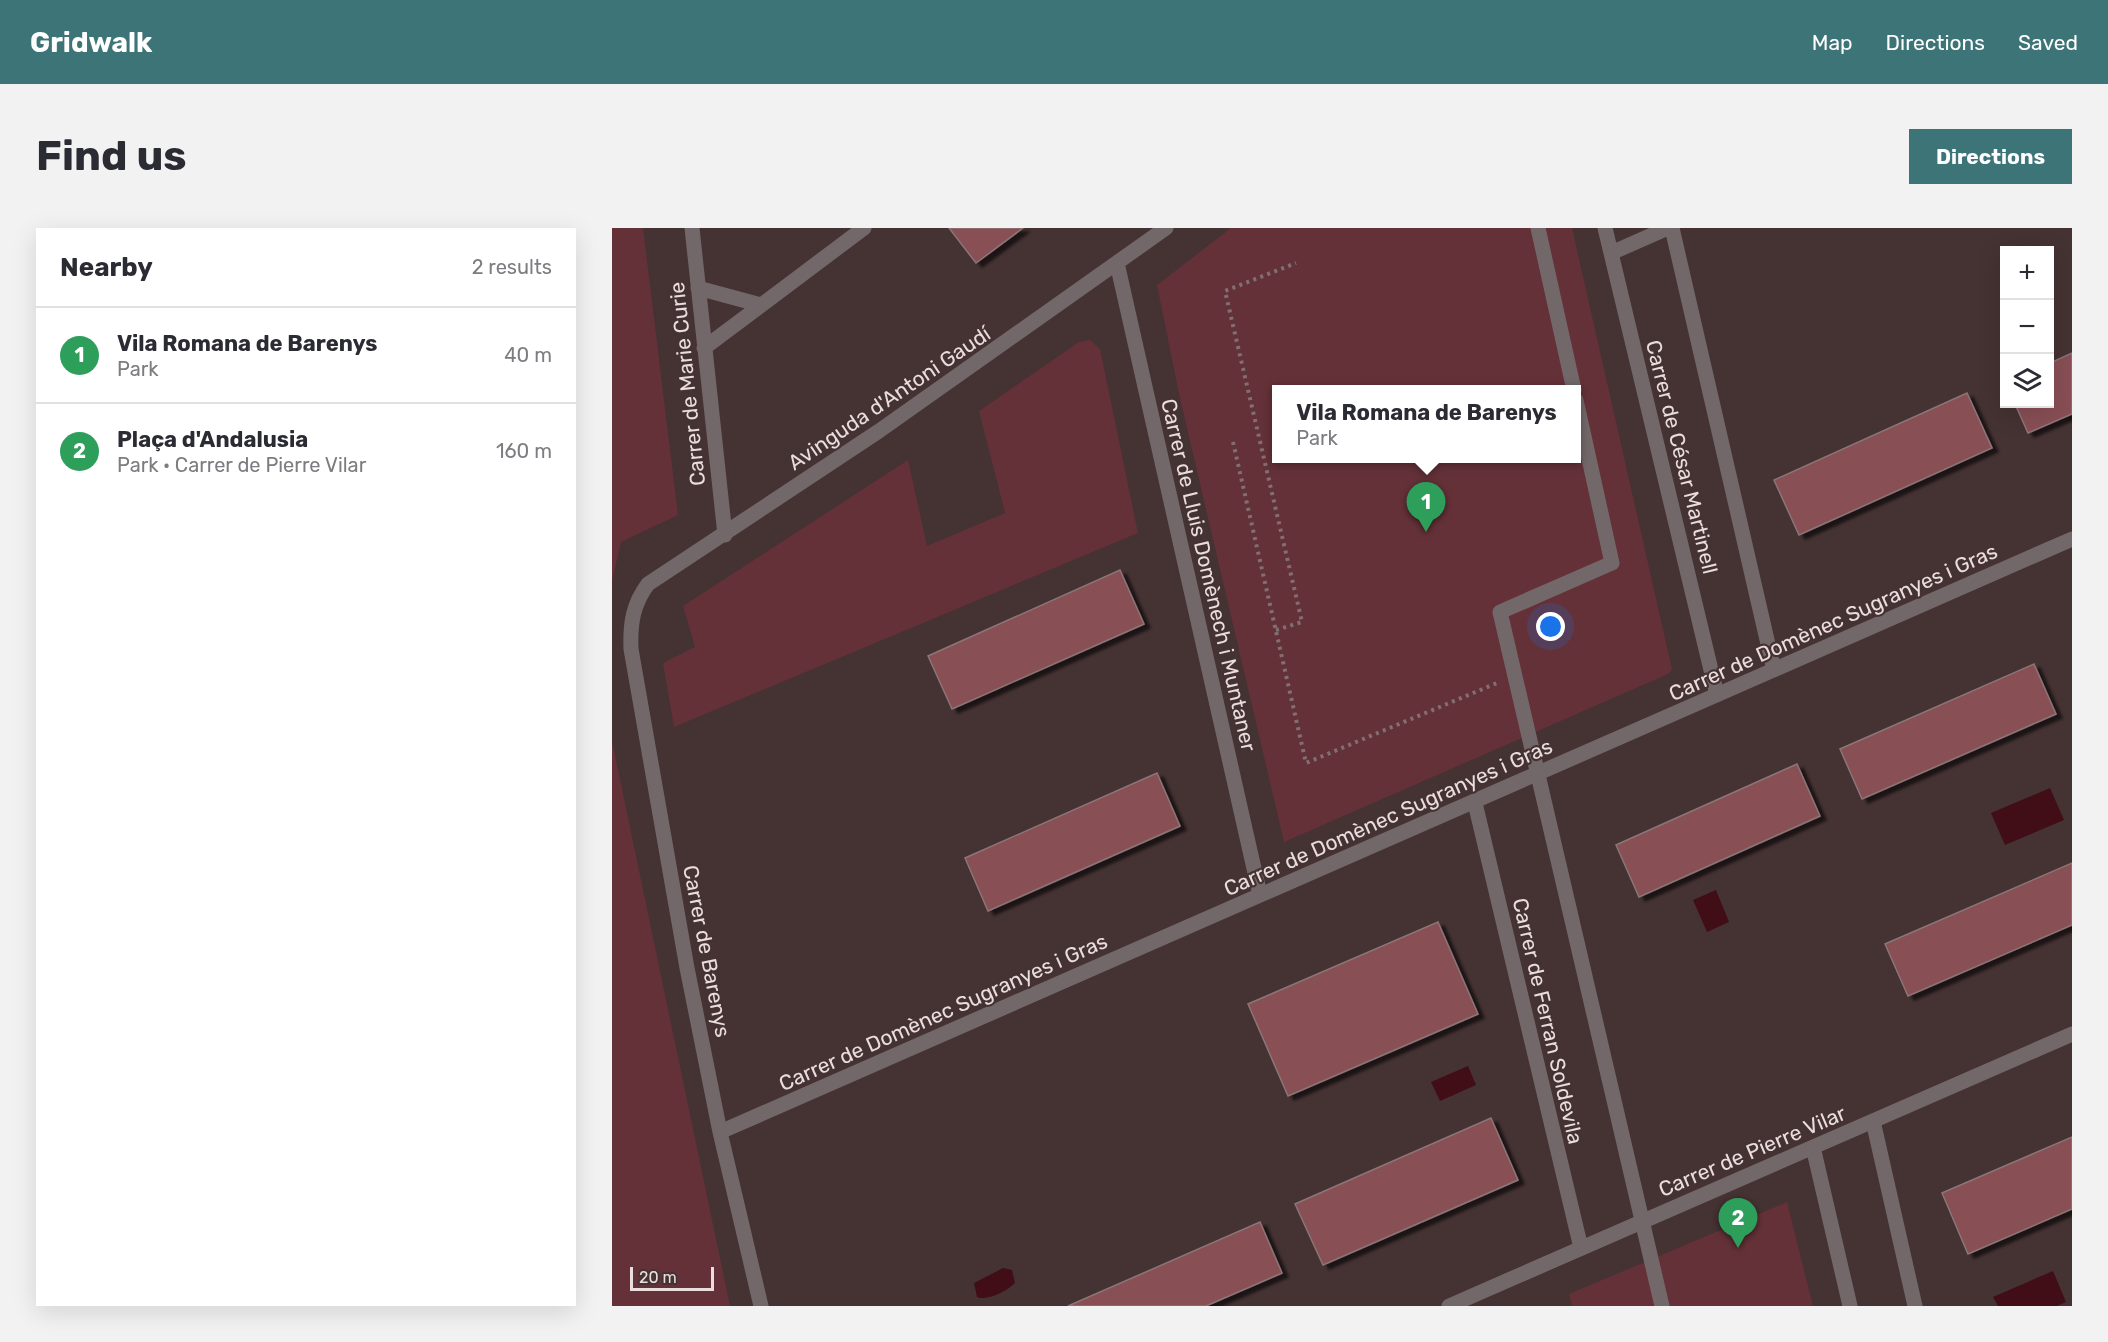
<!DOCTYPE html>
<html lang="en">
<head>
<meta charset="utf-8">
<style>
	:root { --surface:#fff; --page:#f2f2f3; --text:#2b2b33; --muted:#7c7c81; --line:#e1e1e2; --accent:#3d7477 }
	body { margin:0; font-family:Rubik,sans-serif; background:var(--page); color:var(--text) }
	.controls { position:absolute; right:18px; top:18px; display:grid; overflow:hidden; border-radius:0px; box-shadow:0 6px 24px #0002 }
	.controls button { width:54px; height:54px; display:grid; place-items:center; padding:0; border:0; border-bottom:2px solid var(--line); background:var(--surface); color:var(--text); font:30px sans-serif }
	.scale { position:absolute; left:18px; bottom:15px; width:84px; box-sizing:border-box; padding-left:6px; border:3px solid #eaddde; border-top:0; font-size:16px; line-height:21px; white-space:nowrap; color:#eaddde; -webkit-text-stroke:4px #453233; paint-order:stroke }
	.you { position:absolute; left:939px; top:399px; width:21px; height:21px; margin:-15px; border:4px solid #fff; border-radius:50%; background:#1a73e8; box-shadow:0 0 0 9px #1a73e833 }
	.badge { display:grid; place-items:center; width:39px; height:39px; border-radius:50%; background:var(--accent); color:#fff; font-size:20px; font-weight:700 }
	.pin { position:absolute; translate:-50% -50px; filter:drop-shadow(0 2px 3px #0008) }
	.pin::after { content:''; position:absolute; top:32px; width:21px; height:18px; background:inherit; clip-path:polygon(0 0,100% 0,50% 100%) }
	.popup { position:absolute; left:660px; top:157px; width:309px; height:78px; box-sizing:border-box; display:grid; place-content:center; border-radius:0px; background:var(--surface); filter:drop-shadow(0 2px 4px #0005); font-size:20px; white-space:nowrap; color:var(--muted) }
	.popup b { font-size:22px; color:var(--text) }
	.popup::after { content:''; position:absolute; left:50%; top:100%; margin-left:-12px; border:12px solid transparent; border-top-color:var(--surface) }
	.list { margin:0; padding:0; list-style:none }
	h2 { display:flex; justify-content:space-between; align-items:center; height:78px; margin:0; padding:0 24px; font-size:26px }
	h2 small { font-size:20px; font-weight:400; color:var(--muted) }
	.list li { display:grid; grid-template-columns:39px 1fr auto; gap:18px; align-items:center; box-sizing:border-box; height:96px; padding:0 24px; border-top:2px solid var(--line) }
	.list b { display:block; font-size:22px; white-space:nowrap }
	.list p { margin:0; font-size:20px; white-space:nowrap; color:var(--muted) }
	.list em { font-size:20px; font-style:normal; color:var(--muted) }
	.icon { flex:none; width:33px; height:33px; fill:none; stroke:currentColor; stroke-width:2; stroke-linecap:round; stroke-linejoin:round }
	.map { position:relative; flex:none; width:1460px; height:1078px; overflow:hidden; border-radius:0px }
	header { display:flex; align-items:center; gap:36px; box-sizing:border-box; height:84px; padding:0 30px; background:var(--accent); color:#fff }
	header strong { font-size:28px }
	nav { display:flex; gap:33px; margin-inline-start:auto; font-size:21px }
	.intro { display:flex; align-items:center; justify-content:space-between; box-sizing:border-box; height:144px; padding:0 36px }
	h1 { margin:0; font-size:42px }
	.button { padding:15px 27px; border-radius:0px; background:var(--accent); color:#fff; font-size:21px; font-weight:700 }
	main { display:flex; gap:36px; padding:0 36px }
	aside { flex:1; background:var(--surface); border-radius:0px; box-shadow:0 6px 24px #0002 }
	.map>svg:first-child { display:block }
	.green { fill:#643138; fill-rule:evenodd }
	.water { fill:#410e18 }
	.building { fill:#884f55; stroke:#8c7577; stroke-width:1.5; filter:url(#shadow) }
	.lines { fill:none; stroke-linecap:round; stroke-linejoin:round }
	.path { stroke:#807071; stroke-width:4; stroke-dasharray:3 4.5; stroke-linecap:butt }
	.street { stroke:#736869; stroke-width:15 }
	.labels { text-anchor:middle; dominant-baseline:central; stroke-width:4.5; stroke-linejoin:round; paint-order:stroke }
	.street-label { font-size:21px; fill:#eaddde; stroke:#453233 }
</style>
</head>
<body>
<header>
<strong>Gridwalk</strong>
<nav><a>Map</a><a>Directions</a><a>Saved</a></nav>
</header>
<div class="intro"><h1>Find us</h1><a class="button">Directions</a></div>
<main>
<aside>
<h2>Nearby<small>2 results</small></h2>
<ul class="list">
<li><span class="badge" style="background:#2e9e5b">1</span><div><b>Vila Romana de Barenys</b><p>Park</p></div><em>40 m</em></li>
<li><span class="badge" style="background:#2e9e5b">2</span><div><b>Plaça d'Andalusia</b><p>Park · Carrer de Pierre Vilar</p></div><em>160 m</em></li>
</ul>
</aside>
<div class="map">
<svg width="1460" height="1078" viewBox="0 0 1460 1078">
	<defs>
		<filter id="shadow"><feDropShadow dx="6" dy="4" stdDeviation="1.5" flood-color="#0009"/></filter>
	</defs>
	<rect width="100%" height="100%" fill="#453233"/>
	<path class="green" d="M0,0H31L66,287L9,314L0,353Z
		M619,0H960L1060,441L1056,446L672,614L567,166L545,57ZM664,162H964V230H664Z
		M478,112L488,121L526,305L62,499L51,435L83,419L71,378L296,232L315,318L393,285L367,183L467,114Z
		M0,513L118,1078H0Z
		M1175,974L1201,1078H960L957,1066Z"/>
	<path class="water" d="M1438,560L1452,592L1393,617L1379,585Z
		M1104,662L1117,694L1095,704L1081,672Z
		M856,838L864,857L828,873L819,854Z
		M391,1040L400,1042L403,1055C395,1063 376,1073 365,1069L362,1055Z
		M1441,1043L1454,1074L1445,1078H1386L1381,1069Z"/>
	<path class="building" d="M337,0H411L364,35Z
		M1460,125V186L1416,205L1403,176H1438V135Z
		M1355,165L1380,220L1187,307L1162,252Z
		M508,342L532,396L340,481L316,428Z
		M1422,436L1444,486L1250,571L1228,521Z
		M1185,536L1208,588L1027,669L1004,617Z
		M545,545L568,598L376,683L353,630Z
		M1460,635V697L1296,768L1273,716Z
		M826,694L866,786L676,868L636,776Z
		M879,890L906,952L711,1037L683,976Z
		M1460,909V981L1356,1026L1330,965Z
		M648,994L670,1045L594,1078H456Z"/>
	<g class="lines">
		<path class="path" d="M621,214L694,535L885,455
			M664,402L690,394L613,63L684,35"/>
		<path class="street" d="M80,0L113,307
			M926,0L962,162
			M993,0L1105,467
			M1060,0L1162,442
			M999,25L1056,0
			M505,35L648,667
			M86,60L149,77
			M92,120L252,0
			M964,172L1000,335L888,384L1050,1078
			M863,575L969,1020
			M1261,893L1303,1078
			M108,904L1460,311
			M1201,919L1238,1078
			M149,1078L108,904L75,740L19,421C18,395 21,376 36,356L267,203L554,0
			M837,1078L1460,806"/>
	</g>
	<g class="labels">
		<g class="street-label">
			<text transform="translate(75 156) rotate(-96)">Carrer de Marie Curie</text>
			<text transform="translate(277 170) rotate(-34)">Avinguda d'Antoni Gaudí</text>
			<text transform="translate(1070 229) rotate(76)">Carrer de César Martinell</text>
			<text transform="translate(597 347) rotate(77)">Carrer de Lluis Domènech i Muntaner</text>
			<text transform="translate(1221 394) rotate(-24)">Carrer de Domènec Sugranyes i Gras</text>
			<text transform="translate(776 589) rotate(-24)">Carrer de Domènec Sugranyes i Gras</text>
			<text transform="translate(95 723) rotate(79)">Carrer de Barenys</text>
			<text transform="translate(331 784) rotate(-24)">Carrer de Domènec Sugranyes i Gras</text>
			<text transform="translate(936 793) rotate(77)">Carrer de Ferran Soldevila</text>
			<text transform="translate(1140 923) rotate(-23)">Carrer de Pierre Vilar</text>
		</g>
	</g>
</svg>
<div class="controls">
<button>+</button>
<button>−</button>
<button><svg class="icon" aria-label="layers" viewBox="0 0 24 24"><path d="M12 4l9 5-9 5-9-5zM3 14l9 5 9-5"/></svg></button>
</div>
<div class="scale">20 m</div>
<div class="you"></div>
<div class="pin badge" style="left:814px;top:304px;background:#2e9e5b">1</div>
<div class="popup"><b>Vila Romana de Barenys</b>Park</div>
<div class="pin badge" style="left:1126px;top:1020px;background:#2e9e5b">2</div>
</div>
</main>
</body>
</html>
